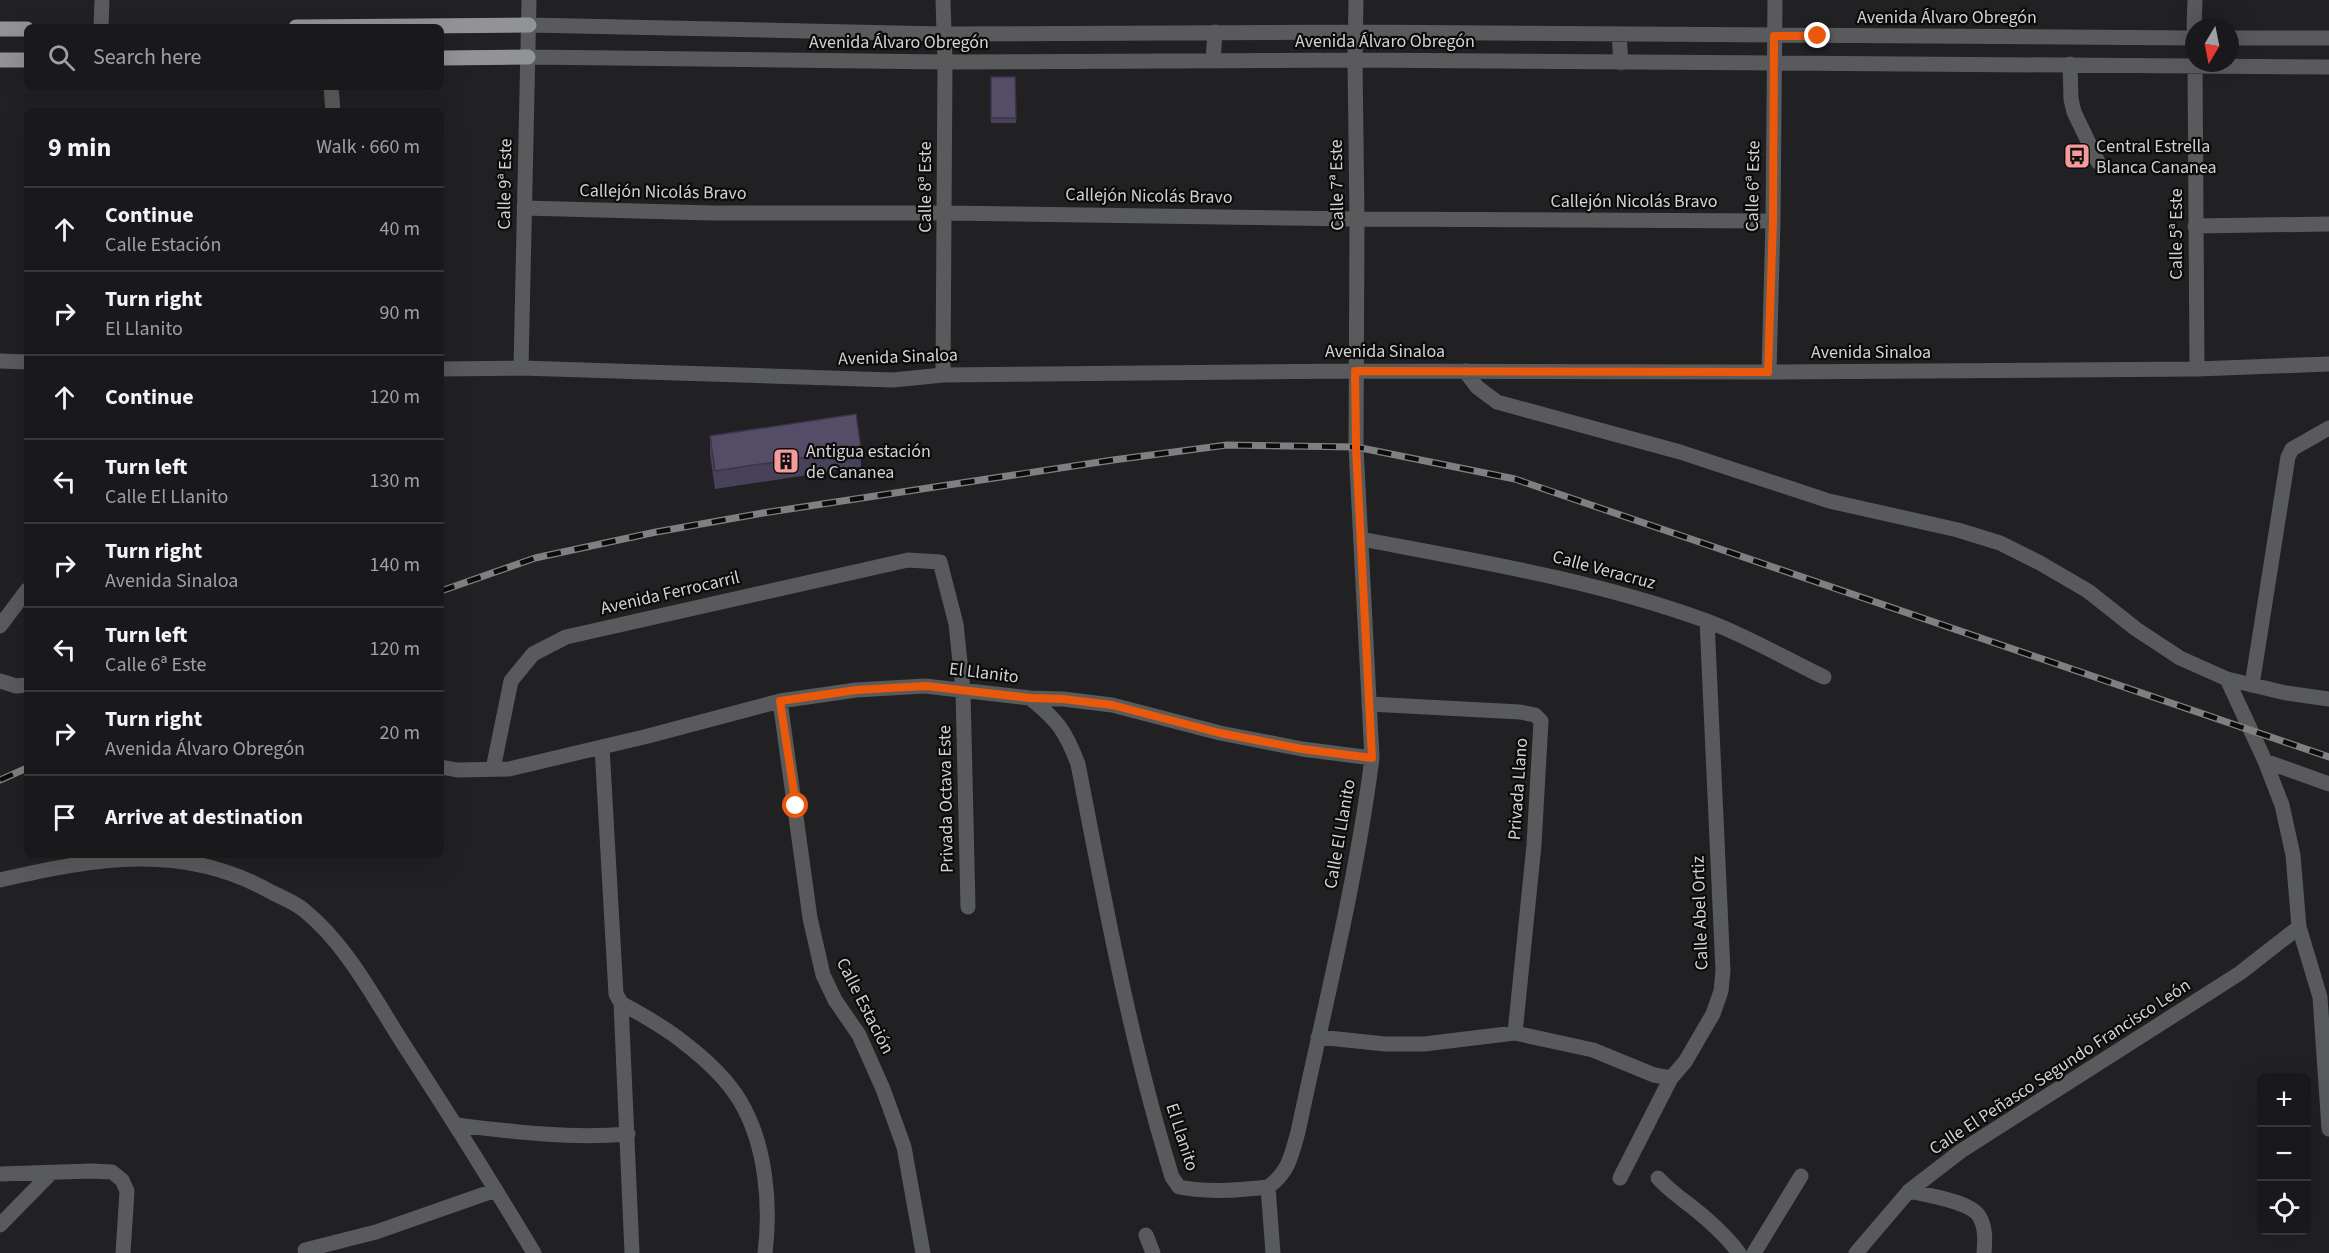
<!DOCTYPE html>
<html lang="en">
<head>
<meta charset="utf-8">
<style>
	:root { --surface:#19191b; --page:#222224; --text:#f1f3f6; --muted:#9fa0a3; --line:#37383a }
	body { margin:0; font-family:"Source Sans 3",sans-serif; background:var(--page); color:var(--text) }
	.controls { position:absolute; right:18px; bottom:18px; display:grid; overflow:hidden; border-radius:9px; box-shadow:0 6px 24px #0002 }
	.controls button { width:54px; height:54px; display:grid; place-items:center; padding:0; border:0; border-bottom:2px solid var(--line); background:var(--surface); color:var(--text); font:30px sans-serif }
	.compass { position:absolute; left:2185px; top:18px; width:54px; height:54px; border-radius:50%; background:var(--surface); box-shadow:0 6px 24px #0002; rotate:190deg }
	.stop { position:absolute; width:18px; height:18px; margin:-14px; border:4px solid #ea580c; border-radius:50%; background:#fff }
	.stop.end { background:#ea580c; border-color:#fff; box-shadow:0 2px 6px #0008 }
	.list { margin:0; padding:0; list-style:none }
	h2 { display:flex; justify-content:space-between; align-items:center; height:78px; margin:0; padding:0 24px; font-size:26px }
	h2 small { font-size:20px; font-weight:400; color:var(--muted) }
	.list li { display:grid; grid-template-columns:39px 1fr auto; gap:18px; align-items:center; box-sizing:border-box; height:84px; padding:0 24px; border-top:2px solid var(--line) }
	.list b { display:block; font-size:22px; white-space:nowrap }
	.list p { margin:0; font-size:20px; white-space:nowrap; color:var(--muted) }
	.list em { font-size:20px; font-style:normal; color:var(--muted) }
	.icon { flex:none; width:33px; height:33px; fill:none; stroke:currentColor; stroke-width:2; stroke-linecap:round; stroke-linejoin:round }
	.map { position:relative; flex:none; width:2329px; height:1253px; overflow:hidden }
	.search { position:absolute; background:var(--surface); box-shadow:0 6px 24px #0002; left:24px; top:24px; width:420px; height:66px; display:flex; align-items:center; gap:15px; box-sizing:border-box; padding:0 21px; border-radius:9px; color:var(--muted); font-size:22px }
	.panel { position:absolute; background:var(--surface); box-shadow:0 6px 24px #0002; left:24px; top:108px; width:420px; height:750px; border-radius:9px }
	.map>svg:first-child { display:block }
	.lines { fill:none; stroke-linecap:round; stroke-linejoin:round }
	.minor { stroke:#595a5b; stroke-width:15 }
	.major { stroke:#919395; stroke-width:15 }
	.rail-casing { stroke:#808082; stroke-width:7 }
	.rail { stroke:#0b0b0c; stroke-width:4.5; stroke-dasharray:14; stroke-linecap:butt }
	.wall { fill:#494159 }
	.building { fill:#554c68; stroke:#3c3549; stroke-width:1.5 }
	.route { stroke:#ea580c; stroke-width:8 }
	.labels { text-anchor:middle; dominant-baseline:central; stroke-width:4.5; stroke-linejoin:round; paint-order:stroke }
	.street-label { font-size:18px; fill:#d2d2d4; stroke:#0b0b0c }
	.poi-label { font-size:18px; fill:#d2d2d4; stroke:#0b0b0c; text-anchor:start }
</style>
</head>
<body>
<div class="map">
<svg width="2329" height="1253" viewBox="0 0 2329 1253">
	<rect width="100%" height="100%" fill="#212124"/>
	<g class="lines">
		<path class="minor" d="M943,0L945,62L943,375
			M529,25L943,34L1355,32L2194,38
			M101,27L102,0
			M2194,27L2195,0
			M1619,34L1621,63
			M2230,38H2329
			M528,57L945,62L1355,60L2329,67
			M1213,61L1215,32
			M2195,63L2197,369
			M2070,64L2071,99L2074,112L2098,162
			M331,87L333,111
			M524,208L712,213H944L1357,219L1773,221
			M2195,226L2329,224
			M0,361L27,362
			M521,368L529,0
			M441,369L521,368L893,380L943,375L1355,371L1769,372L2197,369L2329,364
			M1465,371L1477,387L1497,402L1680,452L1829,501L1958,530L2000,543L2040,563L2088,591L2136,629L2180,658L2227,679L2286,693L2329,699
			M1769,372L1773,221L1775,0
			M1361,539C1477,561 1593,580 1704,620C1744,634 1786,659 1824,677
			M0,626L27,590
			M2227,679L2265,761L2282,805L2293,855L2299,927L2320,997L2329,1129
			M0,681L16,686L27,685
			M2252,685L2288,457L2292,449L2329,428
			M1030,698C1058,721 1065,730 1078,764C1105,903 1130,1041 1172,1177L1179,1187C1210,1193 1238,1190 1268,1187
			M780,701L810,918L823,975L835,1000L859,1035L883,1089L904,1147L923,1253
			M1369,704L1520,712L1535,715L1541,721L1534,845L1515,1033
			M602,747L616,994L621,1003C642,1015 665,1027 683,1042C704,1058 727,1079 740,1101C766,1144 771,1205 765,1253
			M2265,761L2329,784
			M441,767L457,770L509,769L648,736L780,701L856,690L925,686L1030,698L1063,699L1112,705L1220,733L1302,749L1372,758
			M493,769L511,681L533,654L566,637L908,560L940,562L956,624L963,690L968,907
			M0,880C95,858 184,842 273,893C283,898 296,903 305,911C347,945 375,1000 404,1045C449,1114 492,1183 534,1253
			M621,1003L632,1253
			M1318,1037L1385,1044H1424L1515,1033L1593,1050L1654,1075L1671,1078
			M457,1125C516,1132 569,1139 628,1134
			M0,1174L92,1171L112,1172L122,1180L127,1191L123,1253
			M1620,1178L1671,1078L1685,1062L1713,1014L1721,991L1723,971L1707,621
			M1658,1178C1666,1187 1674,1193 1683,1200C1703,1215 1724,1233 1739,1253
			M1909,1191C1926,1195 1970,1201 1979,1216C1986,1227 1985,1241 1984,1253
			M0,1225L51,1173
			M1146,1235L1153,1253
			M305,1250L376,1232L496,1190
			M1273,1253L1268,1187C1289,1172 1291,1156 1298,1132C1324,1008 1356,884 1372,758L1356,447L1357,219L1355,60L1356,0
			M1754,1253L1801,1176
			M1856,1253L1909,1191L1961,1151L2240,973L2299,927"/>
		<path class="major" d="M296,27L529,25
			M0,29H27
			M441,58L528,57
			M0,60H27"/>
		<defs>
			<path id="rail" d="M441,591L535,558L656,532L763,513L1113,460L1227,445L1356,447L1515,479L2329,757
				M0,780L27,768"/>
		</defs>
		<use href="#rail" class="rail-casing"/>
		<use href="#rail" class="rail"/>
	</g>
	<path class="wall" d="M991,77H1015L1016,123H991Z
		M710,436L861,449V467L715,489L710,454Z"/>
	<path class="building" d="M991,77H1015L1016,118H991Z
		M856,414L861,449L715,471L710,436Z"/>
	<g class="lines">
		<path class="route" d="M796,806L780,701L856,690L926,686L1030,698L1063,699L1112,705L1220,733L1302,749L1372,758L1356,447L1355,371L1768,372L1773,221L1774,36H1818"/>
	</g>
	<defs>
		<symbol id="bus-square" viewBox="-11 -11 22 22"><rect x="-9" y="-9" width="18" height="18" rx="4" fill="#f59b99" stroke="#0b0b0c"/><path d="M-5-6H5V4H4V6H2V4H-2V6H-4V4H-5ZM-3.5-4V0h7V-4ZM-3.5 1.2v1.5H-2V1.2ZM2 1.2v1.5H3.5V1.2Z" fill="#111"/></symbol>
		<symbol id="building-square" viewBox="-11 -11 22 22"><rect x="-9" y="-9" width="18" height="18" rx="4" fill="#f59b99" stroke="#0b0b0c"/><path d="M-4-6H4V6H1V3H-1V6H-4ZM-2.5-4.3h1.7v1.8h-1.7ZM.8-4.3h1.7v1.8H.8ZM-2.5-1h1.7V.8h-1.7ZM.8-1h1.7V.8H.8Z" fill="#111"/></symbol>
	</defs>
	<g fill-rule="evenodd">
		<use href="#bus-square" x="2062" y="141" width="30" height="30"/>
		<use href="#building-square" x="771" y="446" width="30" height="30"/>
	</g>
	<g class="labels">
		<g class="street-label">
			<text x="1947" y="17">Avenida Álvaro Obregón</text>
			<text x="1385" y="41">Avenida Álvaro Obregón</text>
			<text x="899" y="42">Avenida Álvaro Obregón</text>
			<text transform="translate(505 184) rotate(-89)">Calle 9ª Este</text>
			<text transform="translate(1337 185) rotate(-91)">Calle 7ª Este</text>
			<text transform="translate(1753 186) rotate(-89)">Calle 6ª Este</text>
			<text transform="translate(925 187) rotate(-90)">Calle 8ª Este</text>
			<text transform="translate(663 192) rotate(1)">Callejón Nicolás Bravo</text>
			<text transform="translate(1149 196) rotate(1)">Callejón Nicolás Bravo</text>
			<text x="1634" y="201">Callejón Nicolás Bravo</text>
			<text transform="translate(2176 234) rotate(-90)">Calle 5ª Este</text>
			<text x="1385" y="351">Avenida Sinaloa</text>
			<text x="1871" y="352">Avenida Sinaloa</text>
			<text transform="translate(898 357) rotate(-2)">Avenida Sinaloa</text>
			<text transform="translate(1604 570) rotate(15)">Calle Veracruz</text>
			<text transform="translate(670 593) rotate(-13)">Avenida Ferrocarril</text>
			<text transform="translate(984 673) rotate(7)">El Llanito</text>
			<text transform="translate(1518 789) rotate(-86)">Privada Llano</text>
			<text transform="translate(946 799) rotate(-91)">Privada Octava Este</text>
			<text transform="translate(1340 834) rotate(-80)">Calle El Llanito</text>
			<text transform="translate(1700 913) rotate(-92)">Calle Abel Ortiz</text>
			<text transform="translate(865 1006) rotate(63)">Calle Estación</text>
			<text transform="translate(2060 1067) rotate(-33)">Calle El Peñasco Segundo Francisco León</text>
			<text transform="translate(1182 1137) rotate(72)">El Llanito</text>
		</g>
		<g class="poi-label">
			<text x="2096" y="146">Central Estrella<tspan x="2096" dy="21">Blanca Cananea</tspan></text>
			<text x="806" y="451">Antigua estación<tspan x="806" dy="21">de Cananea</tspan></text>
		</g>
	</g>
</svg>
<div class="controls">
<button>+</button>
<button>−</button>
<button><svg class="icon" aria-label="locate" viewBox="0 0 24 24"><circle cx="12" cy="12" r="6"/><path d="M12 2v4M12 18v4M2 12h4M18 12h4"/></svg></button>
</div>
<svg class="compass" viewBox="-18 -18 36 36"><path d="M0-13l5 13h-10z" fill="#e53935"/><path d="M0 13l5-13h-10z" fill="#9fa0a3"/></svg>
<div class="stop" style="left:796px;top:806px"></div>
<div class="stop end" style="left:1818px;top:36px"></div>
<div class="search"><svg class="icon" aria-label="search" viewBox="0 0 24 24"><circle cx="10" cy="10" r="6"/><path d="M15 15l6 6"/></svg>Search here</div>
<section class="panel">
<h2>9 min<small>Walk · 660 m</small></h2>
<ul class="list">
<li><svg class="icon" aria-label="ahead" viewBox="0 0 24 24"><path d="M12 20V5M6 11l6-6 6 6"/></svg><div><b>Continue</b><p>Calle Estación</p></div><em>40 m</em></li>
<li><svg class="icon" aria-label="right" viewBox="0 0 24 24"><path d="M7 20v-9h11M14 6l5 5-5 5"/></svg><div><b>Turn right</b><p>El Llanito</p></div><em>90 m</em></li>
<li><svg class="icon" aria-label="ahead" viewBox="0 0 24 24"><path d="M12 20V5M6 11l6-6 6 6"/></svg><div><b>Continue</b></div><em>120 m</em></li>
<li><svg class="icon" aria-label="left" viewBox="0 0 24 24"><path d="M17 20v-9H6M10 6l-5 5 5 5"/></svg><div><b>Turn left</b><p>Calle El Llanito</p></div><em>130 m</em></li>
<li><svg class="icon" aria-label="right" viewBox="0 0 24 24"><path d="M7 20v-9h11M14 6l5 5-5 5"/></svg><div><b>Turn right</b><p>Avenida Sinaloa</p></div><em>140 m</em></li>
<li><svg class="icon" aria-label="left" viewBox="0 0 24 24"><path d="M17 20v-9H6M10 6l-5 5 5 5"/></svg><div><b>Turn left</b><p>Calle 6ª Este</p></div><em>120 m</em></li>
<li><svg class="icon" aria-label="right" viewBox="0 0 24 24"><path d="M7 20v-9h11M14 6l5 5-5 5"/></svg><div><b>Turn right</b><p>Avenida Álvaro Obregón</p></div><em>20 m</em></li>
<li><svg class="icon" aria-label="arrive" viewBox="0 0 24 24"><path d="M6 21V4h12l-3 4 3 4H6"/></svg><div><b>Arrive at destination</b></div></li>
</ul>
</section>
</div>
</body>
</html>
